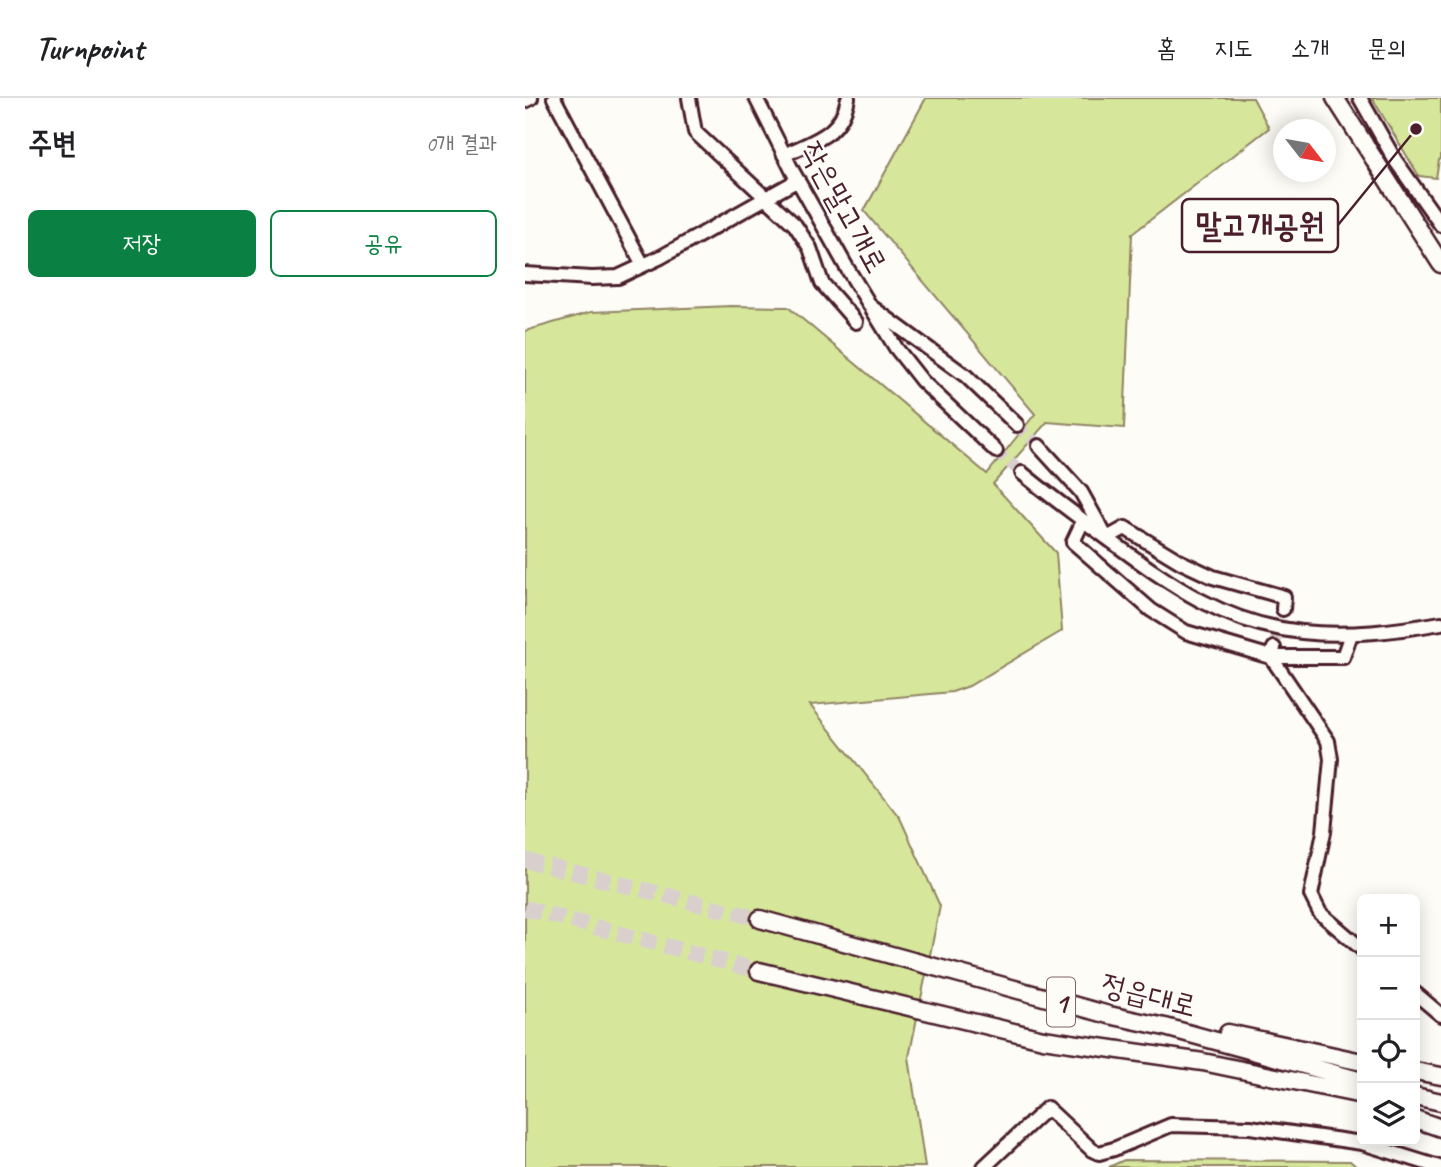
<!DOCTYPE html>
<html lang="ko">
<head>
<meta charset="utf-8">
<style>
	:root { --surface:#fff; --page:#f2f2f2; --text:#202124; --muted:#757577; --line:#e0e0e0; --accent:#0b8043 }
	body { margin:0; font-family:Caveat,"Poor Story",sans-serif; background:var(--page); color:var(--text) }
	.controls { position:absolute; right:21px; bottom:21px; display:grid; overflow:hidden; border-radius:10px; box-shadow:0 4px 18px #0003 }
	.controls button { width:63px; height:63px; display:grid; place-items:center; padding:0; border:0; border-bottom:2px solid var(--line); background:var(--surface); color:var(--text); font:35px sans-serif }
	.compass { position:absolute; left:748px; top:21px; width:63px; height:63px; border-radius:50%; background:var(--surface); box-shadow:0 4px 18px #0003; rotate:121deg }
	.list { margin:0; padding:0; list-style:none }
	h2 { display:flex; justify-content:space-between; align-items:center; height:91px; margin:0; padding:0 28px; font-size:30px }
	h2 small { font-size:23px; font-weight:400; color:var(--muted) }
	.actions { display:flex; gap:14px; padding:21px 28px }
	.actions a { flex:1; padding:16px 0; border:2px solid var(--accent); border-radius:10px; text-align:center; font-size:24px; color:var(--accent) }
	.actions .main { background:var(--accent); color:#fff }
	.icon { flex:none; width:38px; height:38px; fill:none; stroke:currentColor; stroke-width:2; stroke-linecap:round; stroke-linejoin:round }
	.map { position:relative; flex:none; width:916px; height:1069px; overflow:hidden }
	header { display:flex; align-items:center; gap:42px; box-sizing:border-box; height:98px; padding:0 35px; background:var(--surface); border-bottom:2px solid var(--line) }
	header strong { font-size:33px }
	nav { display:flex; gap:38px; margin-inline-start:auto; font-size:24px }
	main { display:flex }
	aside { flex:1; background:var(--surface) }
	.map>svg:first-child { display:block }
	.green { fill:#d6e79b; stroke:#908363; stroke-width:2 }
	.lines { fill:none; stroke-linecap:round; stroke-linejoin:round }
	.minor-tunnel { stroke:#d9d0ce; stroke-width:12; stroke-dasharray:12 6; stroke-linecap:butt }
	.major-tunnel { stroke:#d9d0ce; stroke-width:16; stroke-dasharray:16 8; stroke-linecap:butt }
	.minor-casing { stroke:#4a1f2b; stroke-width:18 }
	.major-casing { stroke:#4a1f2b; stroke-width:21 }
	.minor { stroke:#fdfcf7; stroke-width:12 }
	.major { stroke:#fdfcf7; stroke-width:16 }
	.labels { text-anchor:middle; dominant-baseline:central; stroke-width:5; stroke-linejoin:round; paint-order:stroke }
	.shield { fill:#fdfcf7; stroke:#806168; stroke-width:2 }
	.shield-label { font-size:28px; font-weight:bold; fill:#4a1f2b }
	.street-label { font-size:30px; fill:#4a1f2b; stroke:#fdfcf7 }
	.leader { fill:none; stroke:#4a1f2b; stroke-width:2.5 }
	.callout-dot { fill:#4a1f2b; stroke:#fdfcf7; stroke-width:2.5 }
	.callout { fill:#fdfcf7; stroke:#4a1f2b; stroke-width:2.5 }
	.callout-label { font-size:32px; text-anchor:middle; font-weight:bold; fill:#4a1f2b }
</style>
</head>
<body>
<header>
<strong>Turnpoint</strong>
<nav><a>홈</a><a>지도</a><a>소개</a><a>문의</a></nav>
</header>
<main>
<aside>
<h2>주변<small>0개 결과</small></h2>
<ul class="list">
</ul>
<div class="actions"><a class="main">저장</a><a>공유</a></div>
</aside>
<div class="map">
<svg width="916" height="1069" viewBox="0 0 916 1069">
	<rect width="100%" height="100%" fill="#fdfcf7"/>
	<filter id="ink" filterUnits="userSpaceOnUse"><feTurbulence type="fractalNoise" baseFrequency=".0143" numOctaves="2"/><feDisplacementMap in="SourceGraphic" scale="14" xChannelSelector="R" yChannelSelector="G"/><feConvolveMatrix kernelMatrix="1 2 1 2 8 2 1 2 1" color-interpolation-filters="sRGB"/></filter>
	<g filter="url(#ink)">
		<path class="green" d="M401,0H728L744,30L607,136L599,330L522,324L468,386L531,455L537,533L444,588L427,594L285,607L375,720L415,808L384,959L400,1069H0V233L66,214L206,208L263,209L462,376L510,316L339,113Z
			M847,0H916V61L914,62L911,80L894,78Z
			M599,1062L825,1063L832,1069H584Z"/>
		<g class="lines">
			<path class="minor-tunnel" d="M492,327L514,348
				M471,353L497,375
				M749,550L758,511"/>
			<path class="major-tunnel" d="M0,762L235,821
				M0,810L234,873"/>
			<defs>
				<path id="minor" d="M29,0L118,167
					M164,0L170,34L270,127L285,150L297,185L331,224
					M231,0L268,74L322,170L371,250L397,283L471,353
					M835,0L870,62L916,127
					M0,3L6,0
					M259,57C290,42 316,38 323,0
					M0,176L67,180L93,179L136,159L273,82
					M348,210L441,278L492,327
					M514,348L556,394L580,437
					M497,375C526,399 556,421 586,443C647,488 700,526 777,534C824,539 870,533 916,525
					M558,423L548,444L626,512L661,534L746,559H818L826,536
					M582,440L600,430L656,464L688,479L759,499L758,511
					M749,550L746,559L803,643L806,661L799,734L786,797L795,815L837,851
					M890,895L916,917
					M459,1069L522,1010L567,1052L574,1055L589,1051L646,1027L725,1029L837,1045L914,1069"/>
				<path id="major" d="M810,0L916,166
					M235,821L584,917L640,929L837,983
					M234,873L518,941L678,964L837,997
					M703,935L837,964
					M890,973L916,978
					M890,998L916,1004
					M890,1021L916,1030"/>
			</defs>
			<use href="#minor" class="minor-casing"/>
			<use href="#major" class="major-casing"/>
			<use href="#minor" class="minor"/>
			<use href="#major" class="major"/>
		</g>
	</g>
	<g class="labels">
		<rect class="shield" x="522" y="879.5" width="28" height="49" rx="5"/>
		<g class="shield-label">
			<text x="536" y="904">1</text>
		</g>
		<g class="street-label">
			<text transform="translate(319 109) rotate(61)">작은말고개로</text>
			<text transform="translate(624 897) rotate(14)">정읍대로</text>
		</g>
	</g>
	<path class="leader" d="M891 31L813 127"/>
	<circle class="callout-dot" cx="891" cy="31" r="7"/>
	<rect class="callout" x="657" y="101" width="156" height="53" rx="7"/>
	<g class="callout-label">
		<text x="735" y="138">말고개공원</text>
	</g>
</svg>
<div class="controls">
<button>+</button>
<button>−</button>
<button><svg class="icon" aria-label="locate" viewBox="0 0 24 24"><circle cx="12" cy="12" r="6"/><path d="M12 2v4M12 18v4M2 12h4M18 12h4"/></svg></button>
<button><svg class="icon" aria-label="layers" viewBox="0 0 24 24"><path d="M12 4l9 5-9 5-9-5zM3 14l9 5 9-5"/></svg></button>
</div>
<svg class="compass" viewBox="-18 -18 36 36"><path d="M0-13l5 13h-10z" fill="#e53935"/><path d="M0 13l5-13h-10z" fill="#757577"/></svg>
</div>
</main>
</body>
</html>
